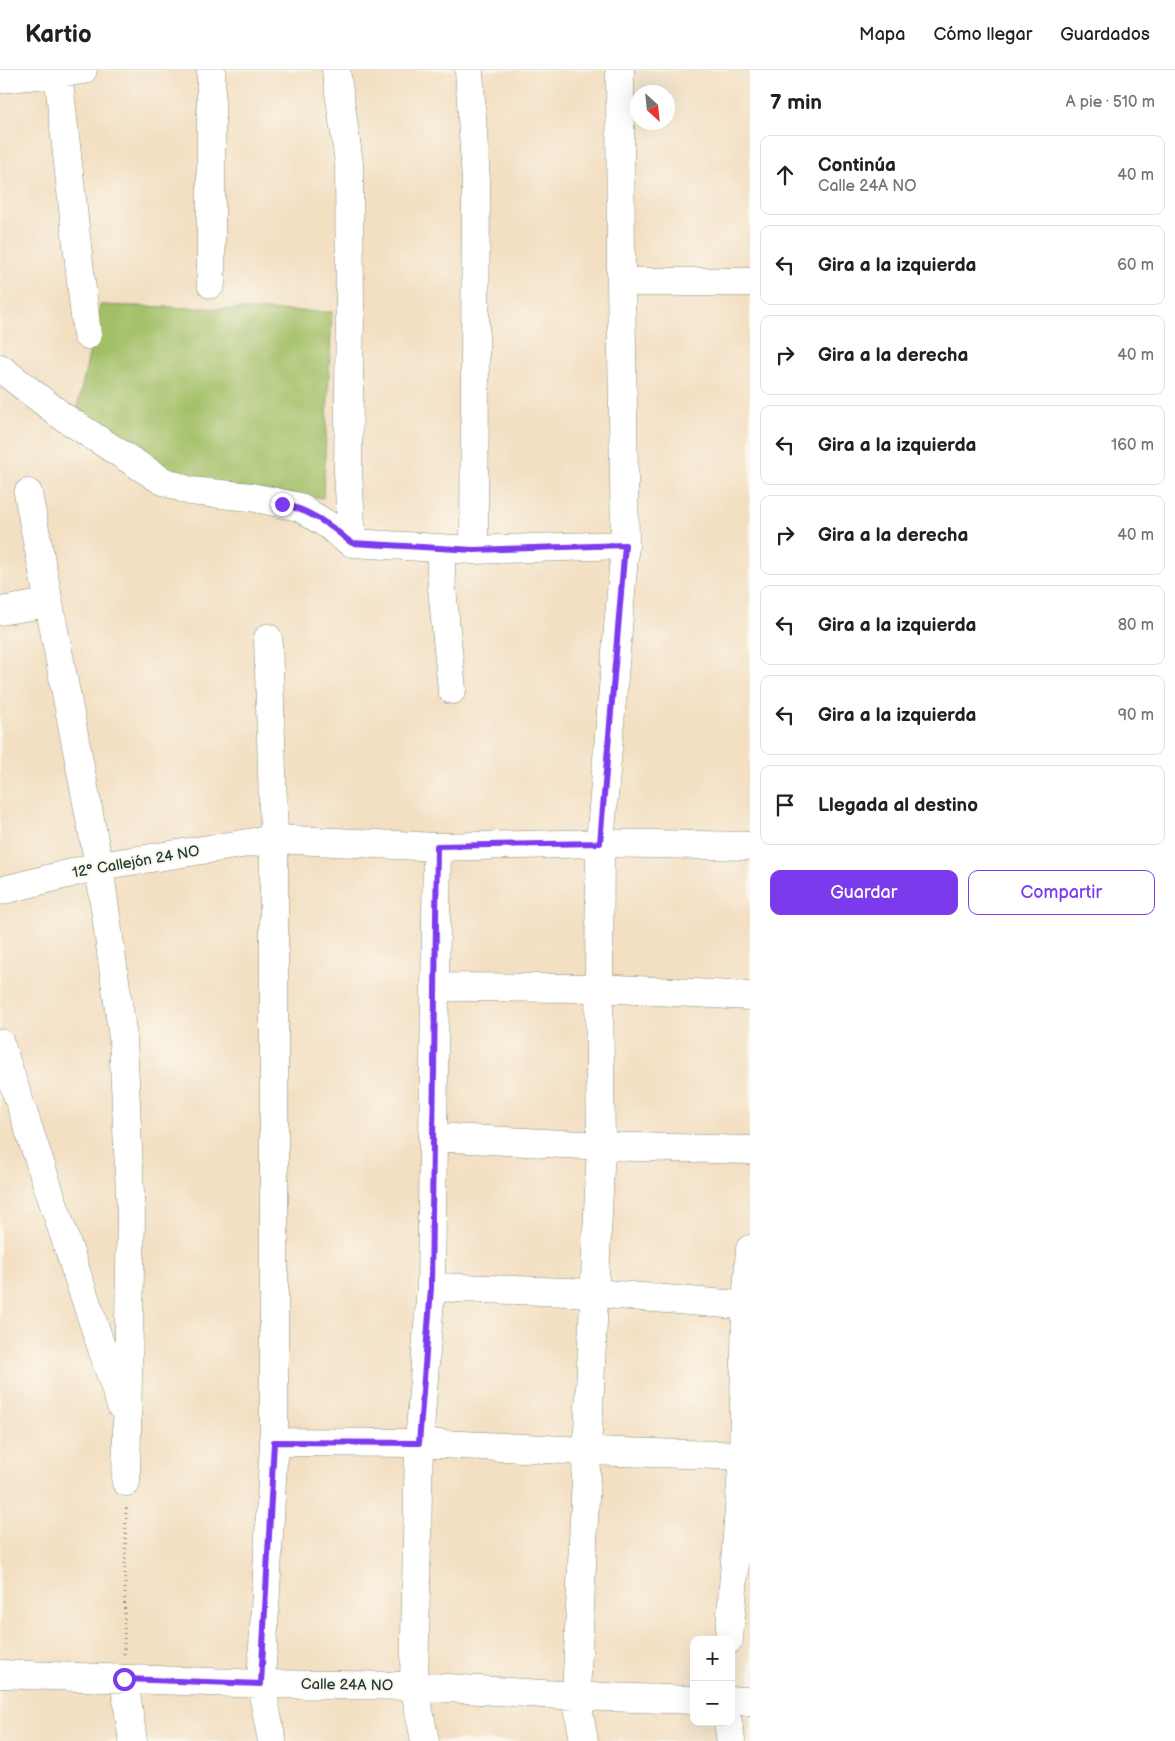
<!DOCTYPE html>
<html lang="es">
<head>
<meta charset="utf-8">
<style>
	:root { --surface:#fff; --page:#f6f6f6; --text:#202124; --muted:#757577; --line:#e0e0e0; --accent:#7c3aed }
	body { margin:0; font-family:"Balsamiq Sans",sans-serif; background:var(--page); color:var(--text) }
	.controls { position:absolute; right:15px; bottom:15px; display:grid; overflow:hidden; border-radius:10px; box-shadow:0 5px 20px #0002 }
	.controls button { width:45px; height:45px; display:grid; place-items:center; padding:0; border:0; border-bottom:1px solid var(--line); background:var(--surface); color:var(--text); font:25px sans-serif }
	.compass { position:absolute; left:630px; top:15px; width:45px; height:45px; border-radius:50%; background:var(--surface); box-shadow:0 5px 20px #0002; rotate:153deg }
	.stop { position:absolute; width:15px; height:15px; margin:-11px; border:4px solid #7c3aed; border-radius:50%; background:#fff }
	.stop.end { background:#7c3aed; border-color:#fff; box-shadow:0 1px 5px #0008 }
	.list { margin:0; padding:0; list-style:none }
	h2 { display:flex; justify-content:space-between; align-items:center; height:65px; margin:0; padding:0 20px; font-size:21px }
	h2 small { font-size:16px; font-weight:400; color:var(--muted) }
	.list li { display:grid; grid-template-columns:32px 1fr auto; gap:15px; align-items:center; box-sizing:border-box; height:80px; margin:0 10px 10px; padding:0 10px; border:1px solid var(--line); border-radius:10px }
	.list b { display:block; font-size:19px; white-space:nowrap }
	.list p { margin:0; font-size:16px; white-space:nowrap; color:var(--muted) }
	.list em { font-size:16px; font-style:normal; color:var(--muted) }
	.actions { display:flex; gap:10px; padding:15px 20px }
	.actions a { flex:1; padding:11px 0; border:1px solid var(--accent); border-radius:10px; text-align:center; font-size:18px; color:var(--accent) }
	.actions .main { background:var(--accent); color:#fff }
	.icon { flex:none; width:28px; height:28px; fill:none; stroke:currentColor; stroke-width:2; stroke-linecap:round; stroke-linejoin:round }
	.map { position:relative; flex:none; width:750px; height:1671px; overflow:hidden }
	header { display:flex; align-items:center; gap:30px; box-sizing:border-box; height:70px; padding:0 25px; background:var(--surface); border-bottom:1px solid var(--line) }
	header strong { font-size:24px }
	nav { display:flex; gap:28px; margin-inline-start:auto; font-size:18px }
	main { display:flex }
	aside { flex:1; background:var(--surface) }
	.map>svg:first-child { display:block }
	.green { fill:#a3bf66; stroke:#617e4d }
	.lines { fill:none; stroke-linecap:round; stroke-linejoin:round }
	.minor-casing { stroke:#898e7b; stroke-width:29 }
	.path { stroke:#898e7b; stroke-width:3; stroke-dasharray:1 4; stroke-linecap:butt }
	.minor { stroke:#fff; stroke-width:28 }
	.route { stroke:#7c3aed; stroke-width:6 }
	.labels { text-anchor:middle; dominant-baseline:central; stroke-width:4; stroke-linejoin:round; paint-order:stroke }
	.street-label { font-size:15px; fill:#1f3d34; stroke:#fbf7ec }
</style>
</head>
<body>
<header>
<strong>Kartio</strong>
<nav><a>Mapa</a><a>Cómo llegar</a><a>Guardados</a></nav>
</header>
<main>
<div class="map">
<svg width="750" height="1671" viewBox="0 0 750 1671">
	<rect width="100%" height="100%" fill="#fbf7ec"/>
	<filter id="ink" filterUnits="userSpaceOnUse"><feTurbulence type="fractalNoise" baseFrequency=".02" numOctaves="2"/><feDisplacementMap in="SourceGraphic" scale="10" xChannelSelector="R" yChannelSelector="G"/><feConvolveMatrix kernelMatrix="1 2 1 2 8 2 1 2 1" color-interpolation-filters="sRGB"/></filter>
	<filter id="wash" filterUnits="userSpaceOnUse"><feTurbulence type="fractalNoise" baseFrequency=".0096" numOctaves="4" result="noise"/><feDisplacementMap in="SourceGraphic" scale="20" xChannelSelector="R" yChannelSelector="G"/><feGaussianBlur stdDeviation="1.12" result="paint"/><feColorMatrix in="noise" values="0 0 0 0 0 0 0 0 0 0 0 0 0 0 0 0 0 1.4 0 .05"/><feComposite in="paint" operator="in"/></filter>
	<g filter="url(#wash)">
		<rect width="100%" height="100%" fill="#f3dfc2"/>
		<path class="green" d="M100,235L332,242L323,428L170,408L76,343Z"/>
	</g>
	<g filter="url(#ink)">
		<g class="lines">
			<defs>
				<path id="minor" d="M211,0V214
					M336,0L349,93L350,239L348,401L352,473
					M469,0L476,111L474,480
					M58,3L87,265
					M0,9L83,0
					M621,212H750
					M0,298L62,346L161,410L190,421L251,427L299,437L331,457L341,466L352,473L474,480L625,475
					M28,423L99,796L123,968L131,1146L126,1412
					M440,478L442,518L452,620
					M0,541L49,533
					M0,821L99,796L274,769L268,568
					M435,917L599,918L750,926
					M0,973L121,1336
					M433,1067L601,1076L750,1080
					M431,1217L594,1223L750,1236
					M274,1372L419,1373L587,1381L750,1386
					M729,1570L743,1386L746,1236L750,1179
					M0,1604L261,1614L414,1616L576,1626L694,1630
					M124,1609L133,1671
					M731,1631H750
					M728,1652L731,1671
					M272,1671L261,1614L274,1372V769L437,777L600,773L750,776
					M425,1671L414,1616L419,1373L431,1217L437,777
					M584,1671L576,1626L601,1076L599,918L600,773L625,475L621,212L620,0"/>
			</defs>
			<use href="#minor" class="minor-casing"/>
			<path class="path" d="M124,1584L126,1437"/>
			<use href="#minor" class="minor"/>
		</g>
	</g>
	<g class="lines" filter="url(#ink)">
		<path class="route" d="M124,1609L261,1614L274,1372L419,1373L431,1218L437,776L600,773L625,475L474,480L352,473C344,468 338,461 330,456C315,445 300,438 282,434"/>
	</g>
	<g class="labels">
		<g class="street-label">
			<text transform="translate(136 792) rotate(-10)">12° Callejón 24 NO</text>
			<text transform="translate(347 1615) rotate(1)">Calle 24A NO</text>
		</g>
	</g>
</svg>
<div class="controls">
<button>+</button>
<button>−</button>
</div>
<svg class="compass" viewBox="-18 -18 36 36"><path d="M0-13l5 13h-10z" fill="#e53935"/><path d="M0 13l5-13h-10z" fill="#757577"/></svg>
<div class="stop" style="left:124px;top:1609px"></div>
<div class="stop end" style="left:282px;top:434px"></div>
</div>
<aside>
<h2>7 min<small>A pie · 510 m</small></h2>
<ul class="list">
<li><svg class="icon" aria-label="ahead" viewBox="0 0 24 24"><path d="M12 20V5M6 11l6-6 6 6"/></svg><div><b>Continúa</b><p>Calle 24A NO</p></div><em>40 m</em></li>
<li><svg class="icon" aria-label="left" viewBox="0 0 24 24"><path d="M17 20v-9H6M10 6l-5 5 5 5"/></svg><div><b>Gira a la izquierda</b></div><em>60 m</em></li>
<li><svg class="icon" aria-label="right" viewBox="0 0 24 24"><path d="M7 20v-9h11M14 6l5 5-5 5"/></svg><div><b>Gira a la derecha</b></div><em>40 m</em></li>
<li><svg class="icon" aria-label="left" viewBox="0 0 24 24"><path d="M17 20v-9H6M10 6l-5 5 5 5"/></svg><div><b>Gira a la izquierda</b></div><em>160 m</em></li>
<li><svg class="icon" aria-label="right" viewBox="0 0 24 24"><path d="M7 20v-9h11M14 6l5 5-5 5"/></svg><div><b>Gira a la derecha</b></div><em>40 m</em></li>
<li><svg class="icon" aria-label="left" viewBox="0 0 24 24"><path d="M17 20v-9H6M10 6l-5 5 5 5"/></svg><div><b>Gira a la izquierda</b></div><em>80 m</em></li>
<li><svg class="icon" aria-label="left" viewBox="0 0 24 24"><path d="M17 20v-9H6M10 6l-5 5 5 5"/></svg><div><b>Gira a la izquierda</b></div><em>90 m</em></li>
<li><svg class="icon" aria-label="arrive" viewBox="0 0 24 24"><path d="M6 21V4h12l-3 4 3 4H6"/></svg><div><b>Llegada al destino</b></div></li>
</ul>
<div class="actions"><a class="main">Guardar</a><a>Compartir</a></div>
</aside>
</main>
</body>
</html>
